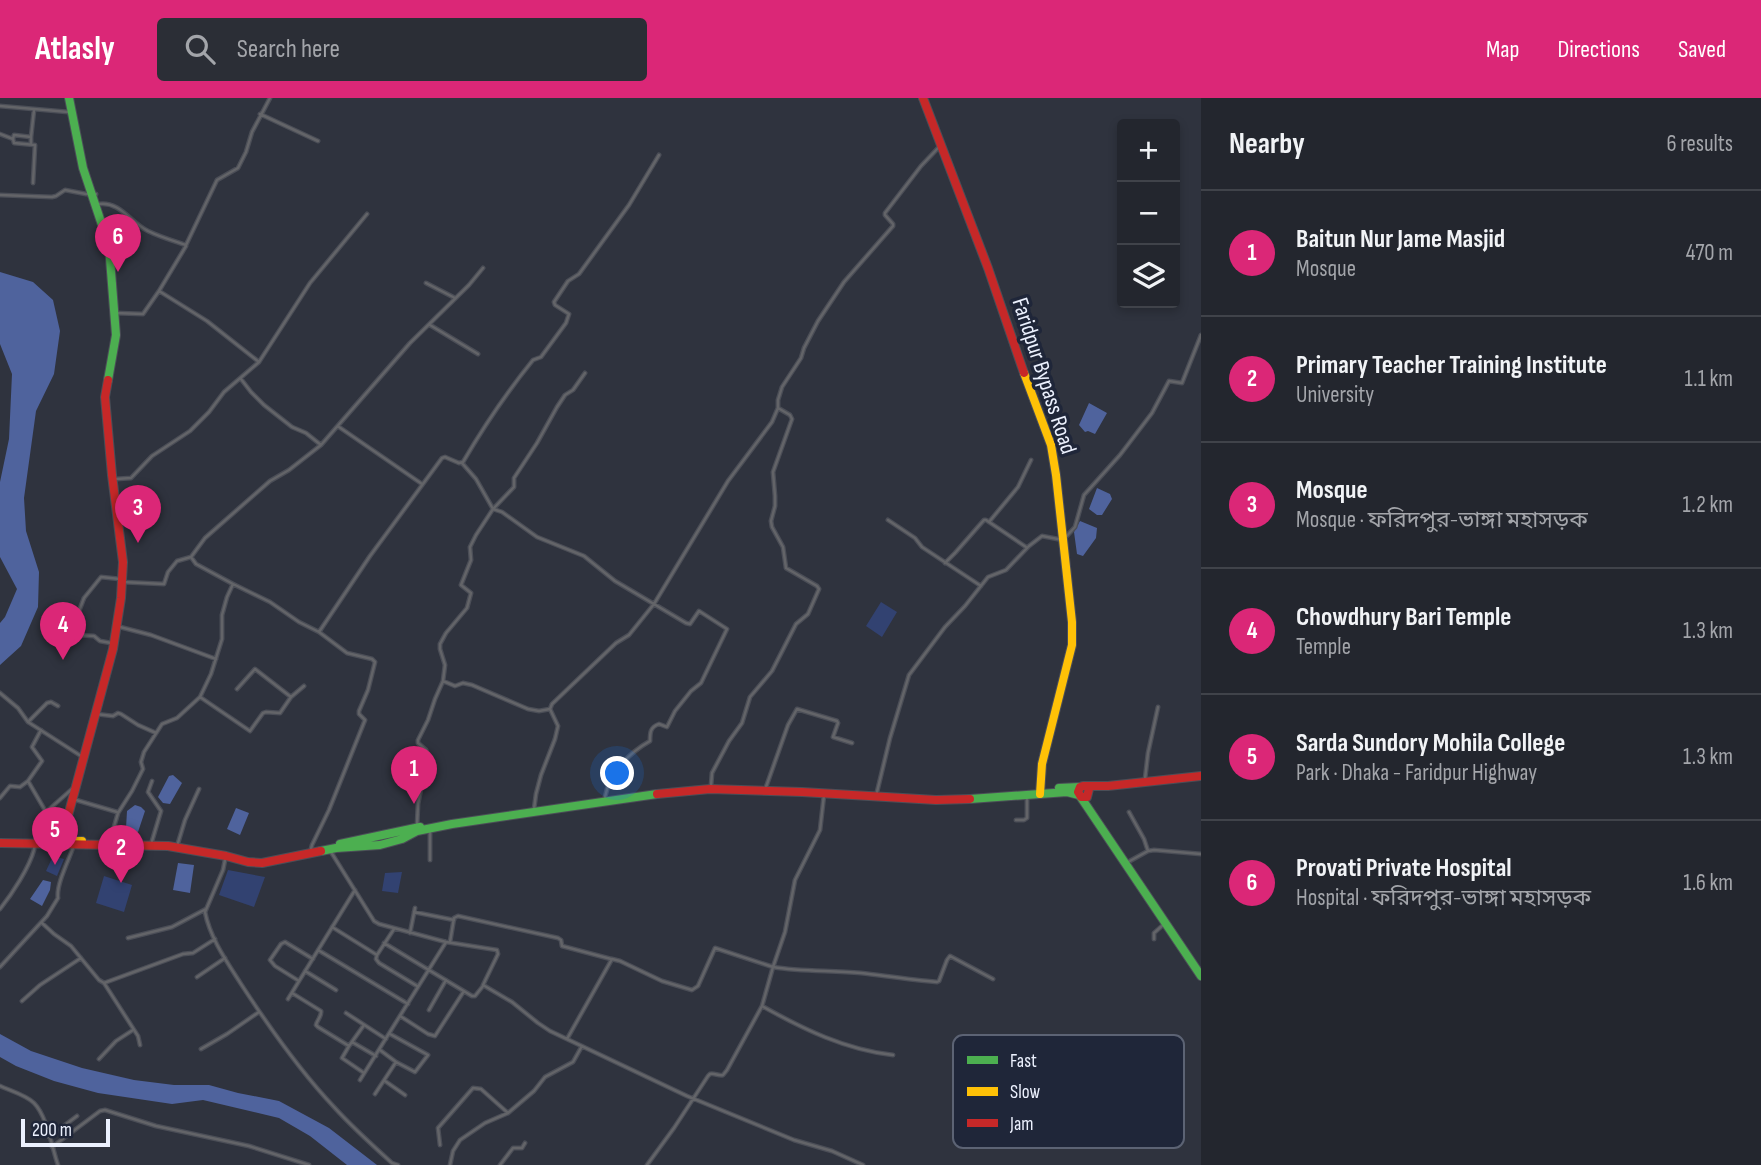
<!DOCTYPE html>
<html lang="en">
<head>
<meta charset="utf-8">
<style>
	:root { --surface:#23262e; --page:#2b2e36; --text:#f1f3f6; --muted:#a3a5aa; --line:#40434a; --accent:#db2777 }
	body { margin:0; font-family:"Sofia Sans Condensed","Noto Sans Bengali",sans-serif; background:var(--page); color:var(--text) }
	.controls { position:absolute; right:21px; top:21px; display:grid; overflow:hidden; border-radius:7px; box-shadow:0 4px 10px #0003 }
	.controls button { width:63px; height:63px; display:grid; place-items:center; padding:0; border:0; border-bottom:2px solid var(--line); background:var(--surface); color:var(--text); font:35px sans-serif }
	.scale { position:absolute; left:21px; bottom:18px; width:89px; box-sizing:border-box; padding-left:7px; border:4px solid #ecf1fe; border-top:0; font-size:19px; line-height:24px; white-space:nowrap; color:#ecf1fe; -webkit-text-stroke:5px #1f2639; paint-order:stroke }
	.you { position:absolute; left:618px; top:676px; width:24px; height:24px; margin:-18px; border:5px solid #fff; border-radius:50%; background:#1a73e8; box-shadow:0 0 0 10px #1a73e833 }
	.badge { display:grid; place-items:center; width:46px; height:46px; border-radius:50%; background:var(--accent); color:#fff; font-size:23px; font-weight:700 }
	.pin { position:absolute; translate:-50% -58px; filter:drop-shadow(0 2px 4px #0008) }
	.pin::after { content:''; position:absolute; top:37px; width:24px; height:21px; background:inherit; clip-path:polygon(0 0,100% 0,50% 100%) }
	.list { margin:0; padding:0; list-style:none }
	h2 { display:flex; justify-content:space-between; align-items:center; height:91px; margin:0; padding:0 28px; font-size:30px }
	h2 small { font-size:23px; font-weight:400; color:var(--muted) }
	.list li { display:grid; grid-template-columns:46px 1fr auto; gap:21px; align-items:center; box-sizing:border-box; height:126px; padding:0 28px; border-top:2px solid var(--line) }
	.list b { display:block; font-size:26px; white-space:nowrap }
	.list p { margin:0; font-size:23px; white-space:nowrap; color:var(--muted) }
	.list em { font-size:23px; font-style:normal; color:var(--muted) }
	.icon { flex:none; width:38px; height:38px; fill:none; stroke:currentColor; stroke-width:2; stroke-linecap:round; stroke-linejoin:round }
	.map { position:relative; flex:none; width:1201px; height:1067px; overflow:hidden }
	header { display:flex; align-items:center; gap:42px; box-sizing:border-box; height:98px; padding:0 35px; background:var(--accent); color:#fff }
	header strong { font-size:33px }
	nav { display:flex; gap:38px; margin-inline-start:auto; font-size:24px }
	.search { width:490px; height:63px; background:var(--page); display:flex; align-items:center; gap:18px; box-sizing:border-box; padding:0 24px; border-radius:7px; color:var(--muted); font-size:26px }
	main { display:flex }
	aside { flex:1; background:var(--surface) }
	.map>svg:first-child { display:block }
	.green { fill:#324271 }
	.water { fill:#4f639d }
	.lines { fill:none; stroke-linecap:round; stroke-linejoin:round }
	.street-casing { stroke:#4b4e57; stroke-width:5 }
	.fast-casing { stroke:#4b4e57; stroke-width:10 }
	.slow-casing { stroke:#4b4e57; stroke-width:10 }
	.jam-casing { stroke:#4b4e57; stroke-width:10 }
	.street { stroke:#636468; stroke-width:2.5 }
	.fast { stroke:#4caf50; stroke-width:8 }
	.slow { stroke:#ffc107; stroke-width:8 }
	.jam { stroke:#c62828; stroke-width:8 }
	.labels { text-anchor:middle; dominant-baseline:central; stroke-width:7; stroke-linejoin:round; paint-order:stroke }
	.street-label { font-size:23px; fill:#ecf1fe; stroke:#1f2639 }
	.key { fill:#1f2639; stroke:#5c6374; stroke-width:2 }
	.key-label { font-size:19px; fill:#ecf1fe }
</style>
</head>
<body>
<header>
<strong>Atlasly</strong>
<div class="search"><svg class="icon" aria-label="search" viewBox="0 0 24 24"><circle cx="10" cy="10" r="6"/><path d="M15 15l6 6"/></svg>Search here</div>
<nav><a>Map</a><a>Directions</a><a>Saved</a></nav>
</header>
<main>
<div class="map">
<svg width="1201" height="1067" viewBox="0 0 1201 1067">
	<rect width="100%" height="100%" fill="#2f333e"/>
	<path class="green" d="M881,504L897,514L882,539L866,528Z
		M53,758L64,761L57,778L46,773Z
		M228,772L265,779L254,809L219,797Z
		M402,774L398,795L382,793L385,775Z
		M104,778L132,787L124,814L96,805Z"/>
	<path class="water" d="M0,174L33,184L53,202L60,233L54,276L36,313L24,400L26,433L39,474L38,509L21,548L0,567V525L5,519L17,491L0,459V384L9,341L12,276L0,246Z
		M1089,305L1107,315L1095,336L1088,333L1085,334L1079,327Z
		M1097,390L1110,396L1112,401L1102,417H1097L1089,411Z
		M1080,423L1097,430L1096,440L1083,458L1077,456L1074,434Z
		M173,677L182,685L170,706L163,705L158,699L169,678Z
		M135,707L141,709L145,713L138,734L126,730L127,713Z
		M236,710L249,715L240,737L227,731Z
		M178,765L194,767L190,795L173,792Z
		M43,782L51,784L50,792L42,808L30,801Z
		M0,936L31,953L82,970L134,982L174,987H209L238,995L279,1003L329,1030L377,1067H347L310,1038L279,1020L203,1002L172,1006L98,995L54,983L16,968L0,959Z"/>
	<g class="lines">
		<defs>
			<path id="street" d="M0,8L68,14
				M260,16L318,43
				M0,36L13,41L14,45L35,47L33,85
				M31,39L34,12
				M13,41L14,37L31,39V46
				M0,97L52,99L56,98L65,92L86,96H96
				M99,106C120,103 131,125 148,133C160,139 174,143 186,147L217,82L238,70L246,54L252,34L270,0
				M426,185L455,200
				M159,193L186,148
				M115,215L143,216L159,193L207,223L259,264L224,294L209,314L190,333L152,358L131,380L116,381
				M430,227L478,256
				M259,264L310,185L367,116
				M585,275L573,292L565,297L557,309L537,345L514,380V389L493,411L502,414L537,439L584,458L615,483L686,525L690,526L699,513L727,531L701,585L691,593L675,613L667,629L659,626C650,629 650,635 650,643C629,655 610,674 605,699
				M241,281L251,294L264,307L292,329L306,335L321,347
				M339,329L422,386
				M888,422L915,440L922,449L981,488
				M989,424L1018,389L1031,362
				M191,459L196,466L233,486
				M945,465L955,455L984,422H986L1026,449
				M120,529L151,537L216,561
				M71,534L84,500L101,479L120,481L122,484L164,486L168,474L177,463L191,459L205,440L270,383L289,372L321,347L410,245L469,187L483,170
				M319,534L370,458L442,360L445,359L459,365L463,364C484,328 507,294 533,262L541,259L566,225L569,216L555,207L554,204L568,183L579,176L629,107L659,57
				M77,537L94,538L100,543L111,545
				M443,583L455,588L463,585L472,587L528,611L539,613L550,611
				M237,591L255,571L291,599
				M0,595L18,610L28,624L81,658
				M200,599L250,633L263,615L266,614L280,615L291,599L304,588
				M96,616L113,618L118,615L121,616L138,627L156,635
				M28,624L47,605L51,604L58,608
				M1145,681L1148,655L1158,609
				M711,688L712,675L729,643L742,625L750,599L772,573L796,526L808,516L819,491L817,488L786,470L783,449L772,429L771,423L775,408V398L773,374L792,321L790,317L778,310
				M766,689L788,627L797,611L837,623L838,625L833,639L852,645
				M877,694L890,640L909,577L945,529L965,508L988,479L1006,472L1029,448L1042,438L1063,442L1075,429L1084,397L1120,357L1152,315L1169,283L1182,285L1201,237
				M0,700L10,688L20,689L28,683
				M76,702L117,714
				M534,711L536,696L541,677L555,641L558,628L550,611L552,606L616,545L629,537L654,506L728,383L772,324L778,310V302L782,289L801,260L804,250L818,223L844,184L893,128V126L885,117V115L921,68L940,48
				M46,714L72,691
				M1016,722H1024L1027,720V700
				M417,728L418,706L428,657L426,652L418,645V642L428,622L435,601L443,583L445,567L440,551V546L446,535L467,510L471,495L461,487L471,462L470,449L476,437L493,411L476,381L462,365
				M430,734V762
				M152,743L161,713L148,694L152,683
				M178,745L185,722L199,691
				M109,746L118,715L132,693L143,671L141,664L144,654L162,626L177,620L200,599L211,576L222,541V517L227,499L233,486L270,504L299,524L319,534L347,555L372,561L375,564L368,592L359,613V616L365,622L329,712L312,747L311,751
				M1148,753L1154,752L1201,756
				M331,754L374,823L379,826L446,844L497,852L498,856L483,887L512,904L538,925L550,933L687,998L794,1042L832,1053L863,1067
				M225,762L223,772L205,814C210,840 227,864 241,886C269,929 299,972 334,1009C352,1029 372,1047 392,1065L398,1067
				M1128,764L1148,753L1144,741L1129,714
				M0,811C12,796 29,770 34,752C37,737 38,726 46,714L28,683L42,663L32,649L41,632
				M414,814L454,822
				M42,825L54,836L71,848L99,882L104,885L183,856L193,855L215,841
				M332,829L377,857
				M394,831L377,857L376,861L379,865L417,888
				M410,835L415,810
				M128,840L172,829L206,811
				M1154,841V835L1163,827
				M450,844L454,820L458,818L558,840L561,842L562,848L611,861
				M384,845L472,898H475L483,888
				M318,852L408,906
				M0,869L47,818L58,800C56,786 69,762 74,747
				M305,873L336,892
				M197,879L225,860
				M299,883L275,868L270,862L281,846L285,844L313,861
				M104,885L138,938L140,947
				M292,895L321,913C322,918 317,922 316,927L318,929L349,948L364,927
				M288,901L355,792
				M22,903L40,887L81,860
				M762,908C803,931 846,952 893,957
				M429,912L446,882
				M346,915L386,941
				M400,918L428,936L435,938L464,893
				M390,936L428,957L415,974L396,964
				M567,941L612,861L620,863L662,883L692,892L698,888L715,850L773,869L785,834L795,782L820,732L824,697
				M352,944L376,958
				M349,948L342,960L364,975
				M201,951L227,936L259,914
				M99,961L116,943L133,932
				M360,982L446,844
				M385,983L405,997
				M0,988C11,993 26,997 34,1005C47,1018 52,1050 58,1067
				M375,996L396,964L380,952
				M49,1039L77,1018
				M440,1047L438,1030L473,990L481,991L508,1015
				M52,1049L100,1013L105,1012L156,1028L249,1048L309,1067
				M450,1067L453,1053L460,1042L485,1025L508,1015L534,993L545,979L573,964L582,948
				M500,1067L513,1050H522L525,1045
				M647,1067L674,1030L708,978L710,976C715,975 718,978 723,977L727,972L762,908L773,869C802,874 832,872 861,875C886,878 911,882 937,884L939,883L947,862L950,858L993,881"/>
			<path id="fast" d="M69,0L83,70L109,148L116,237L108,282
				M1059,690L1080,689
				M1080,698L1201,878
				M970,701L1067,694L1079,697
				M340,746L420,729
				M321,753L336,750L380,747L402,741L417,733L452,726L657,696"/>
			<path id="slow" d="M1024,275L1051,347L1056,377L1072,524V547L1042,666L1040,696
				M50,743H56L65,737L76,743H82"/>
			<path id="jam" d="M923,0L988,170L1024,275
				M1087,689L1089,691L1087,699H1081L1078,694L1080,689L1083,688H1108L1201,678
				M657,696L710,691L802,694L936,702L970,701
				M62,740L113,551L121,500L123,464L112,377L105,299L108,282
				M0,745L168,748L226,758L248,764L262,765L321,753"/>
		</defs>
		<use href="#street" class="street-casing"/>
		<use href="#fast" class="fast-casing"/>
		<use href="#slow" class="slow-casing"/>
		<use href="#jam" class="jam-casing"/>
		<use href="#street" class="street"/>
		<use href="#fast" class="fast"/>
		<use href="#slow" class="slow"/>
		<use href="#jam" class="jam"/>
	</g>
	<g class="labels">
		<g class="street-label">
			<text transform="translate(1044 278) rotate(72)">Faridpur Bypass Road</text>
		</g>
	</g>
	<rect x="953" y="937" width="231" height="113" rx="10" class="key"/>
	<rect x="967" y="958" width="31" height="8" fill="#4caf50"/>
	<rect x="967" y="989" width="31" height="9" fill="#ffc107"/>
	<rect x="967" y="1021" width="31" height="8" fill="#c62828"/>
	<g class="key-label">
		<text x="1010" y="969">Fast</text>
		<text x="1010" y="1000">Slow</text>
		<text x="1010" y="1032">Jam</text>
	</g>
</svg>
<div class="controls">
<button>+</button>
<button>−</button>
<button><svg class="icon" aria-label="layers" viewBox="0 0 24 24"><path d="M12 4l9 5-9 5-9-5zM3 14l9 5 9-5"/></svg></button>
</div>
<div class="scale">200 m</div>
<div class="you"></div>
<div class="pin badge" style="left:414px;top:706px">1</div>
<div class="pin badge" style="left:121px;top:785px">2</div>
<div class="pin badge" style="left:138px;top:445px">3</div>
<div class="pin badge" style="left:63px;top:562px">4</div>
<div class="pin badge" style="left:55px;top:767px">5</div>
<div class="pin badge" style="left:118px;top:174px">6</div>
</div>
<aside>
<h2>Nearby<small>6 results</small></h2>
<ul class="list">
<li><span class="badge">1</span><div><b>Baitun Nur Jame Masjid</b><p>Mosque</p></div><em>470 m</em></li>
<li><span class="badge">2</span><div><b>Primary Teacher Training Institute</b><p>University</p></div><em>1.1 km</em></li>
<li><span class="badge">3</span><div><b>Mosque</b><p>Mosque · ফরিদপুর-ভাঙ্গা মহাসড়ক</p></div><em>1.2 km</em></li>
<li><span class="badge">4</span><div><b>Chowdhury Bari Temple</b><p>Temple</p></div><em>1.3 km</em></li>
<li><span class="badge">5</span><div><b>Sarda Sundory Mohila College</b><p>Park · Dhaka - Faridpur Highway</p></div><em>1.3 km</em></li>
<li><span class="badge">6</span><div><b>Provati Private Hospital</b><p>Hospital · ফরিদপুর-ভাঙ্গা মহাসড়ক</p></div><em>1.6 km</em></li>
</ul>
</aside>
</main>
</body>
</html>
